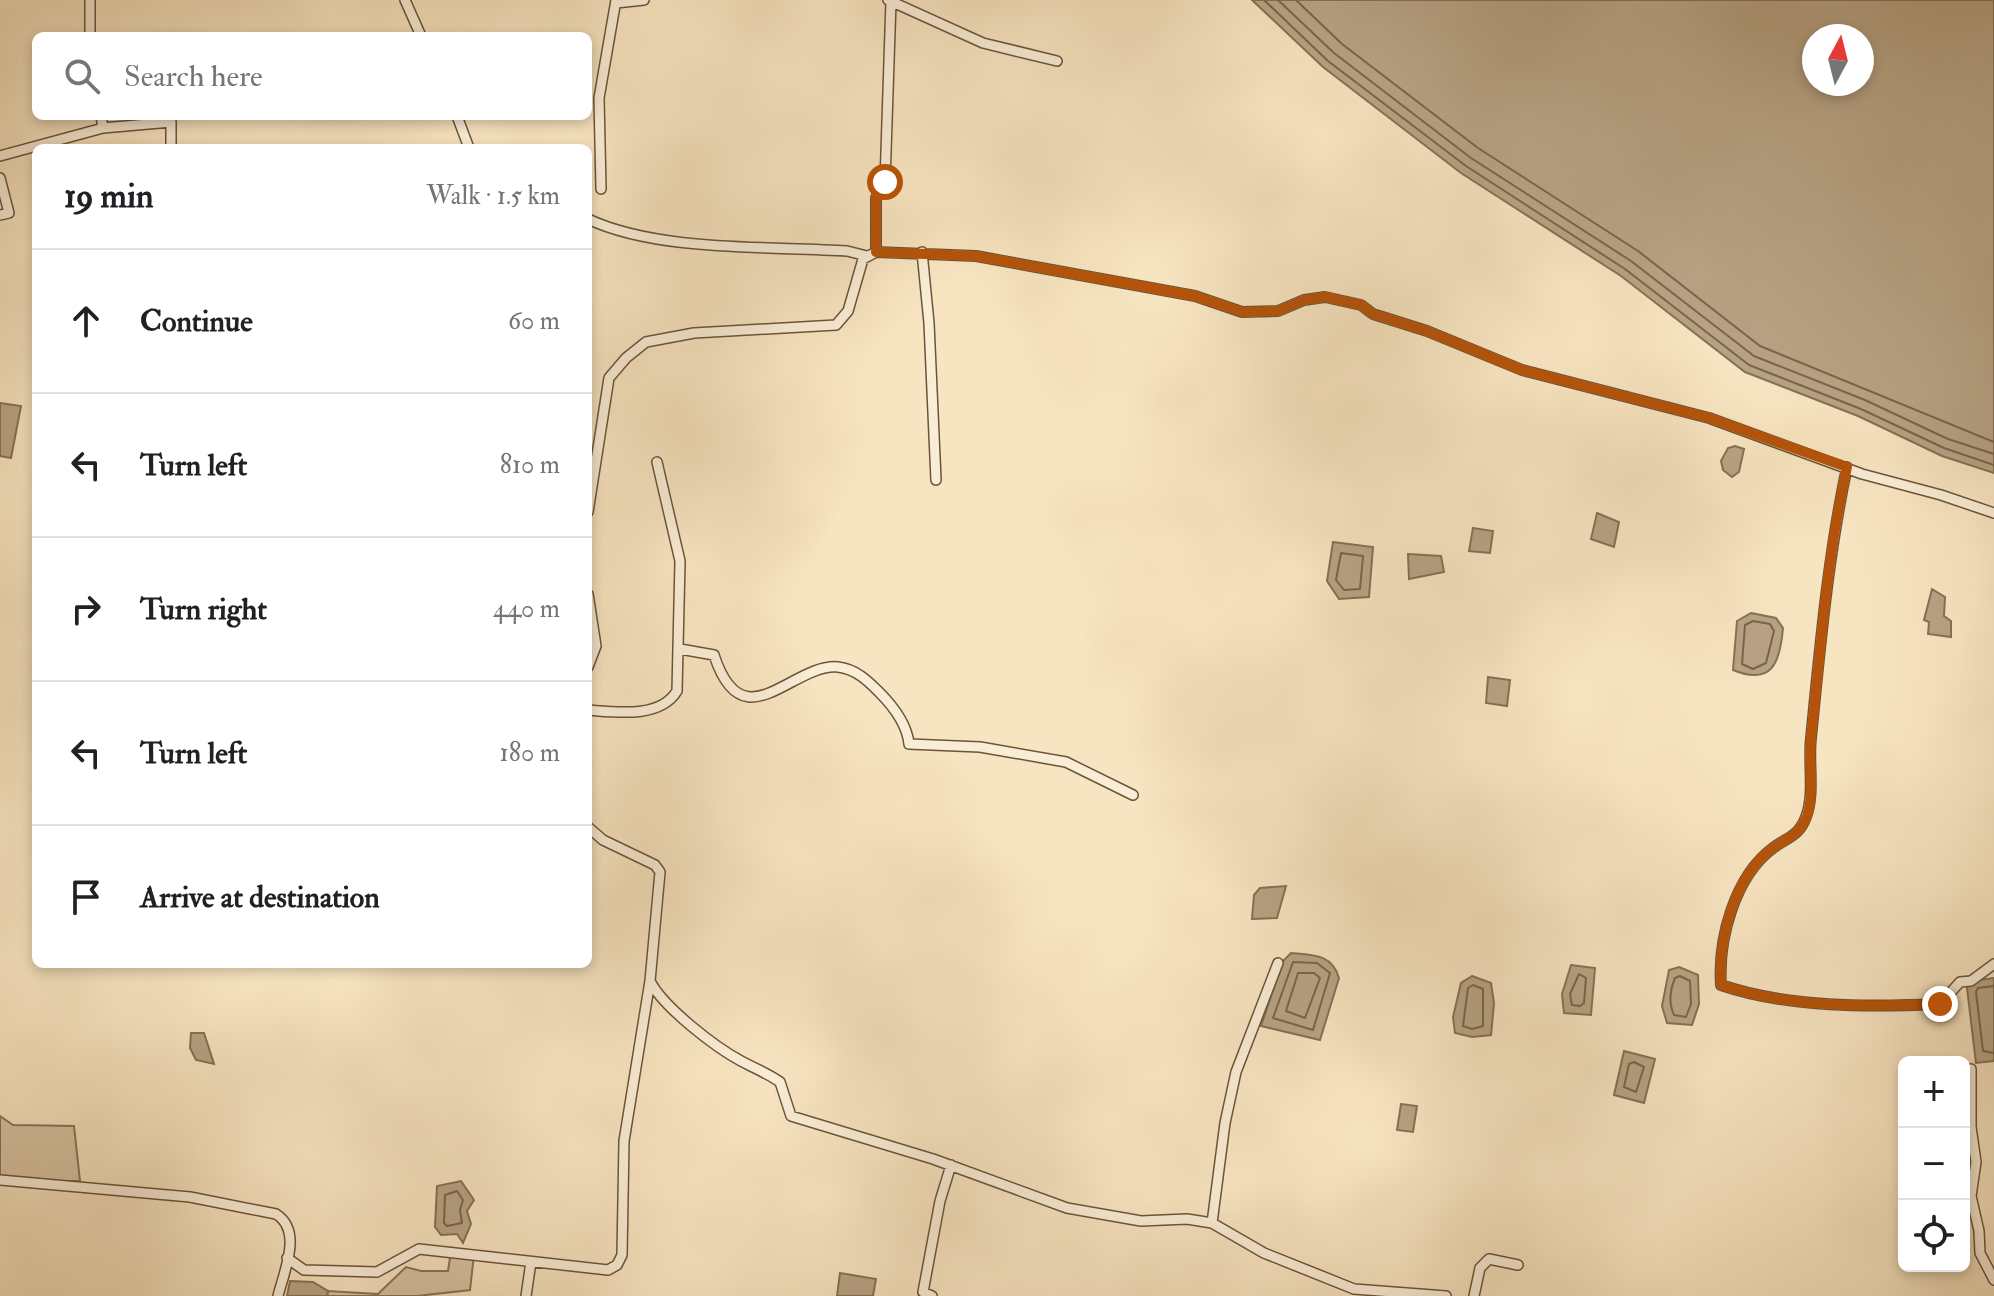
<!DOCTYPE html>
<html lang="en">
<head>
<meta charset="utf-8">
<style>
	:root { --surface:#fff; --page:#f6f6f6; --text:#202124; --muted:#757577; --line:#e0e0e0 }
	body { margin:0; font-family:"IM FELL Double Pica",serif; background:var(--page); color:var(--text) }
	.controls { position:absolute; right:24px; bottom:24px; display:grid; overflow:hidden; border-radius:12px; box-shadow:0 4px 12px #0003 }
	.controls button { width:72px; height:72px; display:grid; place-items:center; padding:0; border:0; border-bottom:2px solid var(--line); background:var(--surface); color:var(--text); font:40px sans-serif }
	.compass { position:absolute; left:1802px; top:24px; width:72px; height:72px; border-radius:50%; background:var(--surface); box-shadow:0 4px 12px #0003; rotate:7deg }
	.stop { position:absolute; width:24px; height:24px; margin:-18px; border:6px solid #b45309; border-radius:50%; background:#fff }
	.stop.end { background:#b45309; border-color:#fff; box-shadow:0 2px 8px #0008 }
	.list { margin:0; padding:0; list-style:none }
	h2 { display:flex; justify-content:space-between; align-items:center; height:104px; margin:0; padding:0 32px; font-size:34px }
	h2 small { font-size:26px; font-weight:400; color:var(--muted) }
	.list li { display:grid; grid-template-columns:52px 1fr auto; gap:24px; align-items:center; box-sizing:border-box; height:144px; padding:0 32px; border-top:2px solid var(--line) }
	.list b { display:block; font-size:30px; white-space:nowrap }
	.list em { font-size:26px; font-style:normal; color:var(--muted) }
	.icon { flex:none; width:44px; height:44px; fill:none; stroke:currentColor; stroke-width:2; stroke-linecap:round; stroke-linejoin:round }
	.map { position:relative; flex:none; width:1994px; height:1296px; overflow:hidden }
	.search { position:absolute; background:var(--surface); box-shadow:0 4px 12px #0003; left:32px; top:32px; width:560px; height:88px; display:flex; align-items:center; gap:20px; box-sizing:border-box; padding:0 28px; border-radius:12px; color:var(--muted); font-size:30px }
	.panel { position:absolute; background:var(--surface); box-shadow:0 4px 12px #0003; left:32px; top:144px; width:560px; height:824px; border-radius:12px }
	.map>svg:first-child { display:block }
	.green { fill:#d7c3a2; stroke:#8a7458; stroke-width:2 }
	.water { fill:#b7a384; stroke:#867055; stroke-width:2; fill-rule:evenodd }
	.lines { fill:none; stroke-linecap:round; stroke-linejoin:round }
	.shore { stroke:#7a644a; stroke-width:2 }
	.street-casing { stroke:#6b543b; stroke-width:12 }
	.street { stroke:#faedd6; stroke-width:9 }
	.route { stroke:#b45309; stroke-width:10 }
</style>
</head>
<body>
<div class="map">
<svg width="1994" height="1296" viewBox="0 0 1994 1296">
	<rect width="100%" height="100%" fill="#f7e4c0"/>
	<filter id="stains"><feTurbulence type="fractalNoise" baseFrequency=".0025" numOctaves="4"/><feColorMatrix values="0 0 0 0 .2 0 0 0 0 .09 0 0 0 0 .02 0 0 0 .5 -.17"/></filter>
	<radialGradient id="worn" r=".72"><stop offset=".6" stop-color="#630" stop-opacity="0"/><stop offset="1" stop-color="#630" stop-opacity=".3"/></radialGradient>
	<path class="green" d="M0,1116L13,1125L74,1126L80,1181H0Z
		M451,1251L474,1255L470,1290L417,1296H327L328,1291L378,1294L406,1267L421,1271H448Z"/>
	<path class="water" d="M1252,0H1994V473L1942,456L1858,416L1745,372L1621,276L1461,173L1323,67ZM1814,36H1862V84H1814Z
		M0,403L21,406L11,458L0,456Z
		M1735,446L1744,449L1739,472L1732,477L1723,470L1721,461L1728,448Z
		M1597,513L1619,522L1614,547L1591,539Z
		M1473,528L1493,531L1490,553L1469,551Z
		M1333,542L1373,547L1369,597L1339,599L1327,581Z
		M1408,554L1441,556L1444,572L1409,579Z
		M1932,589L1945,597L1944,616L1951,621V637L1928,634L1929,622L1924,620Z
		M1751,613L1776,618L1783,628C1780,663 1772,686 1733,670L1737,621Z
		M1488,677L1510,680L1507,706L1486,703Z
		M1286,886L1277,918L1252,919L1254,895L1260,888Z
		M1291,953C1313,955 1332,954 1339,978L1320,1040L1261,1026L1283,961Z
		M1571,965L1595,968L1591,1015L1564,1013L1562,994Z
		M1679,967L1698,975L1699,1004L1692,1025L1667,1023L1662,1006L1669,970Z
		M1472,976L1491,983L1494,1003L1491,1035L1472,1037L1455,1033L1453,1017L1461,983Z
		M1994,978V1061L1976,1063L1967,988L1971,981Z
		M191,1033H204L214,1064L196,1060L190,1048Z
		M1624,1051L1655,1059L1644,1103L1614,1095Z
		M1401,1104L1417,1106L1413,1132L1397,1130Z
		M461,1181L474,1200L467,1211L471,1224L463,1243L457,1234L441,1235L435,1227L437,1186Z
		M840,1273L876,1279L873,1296H837Z
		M290,1281L313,1282L328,1291L327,1296H287Z"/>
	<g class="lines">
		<path class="shore" d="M1264,0L1328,61L1466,166L1625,269L1749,365L1861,409L1944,448L1994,465
			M1278,0L1334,53L1471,158L1631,261L1754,356L1865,400L1948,439L1994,454
			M1296,0L1342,44L1478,148L1638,251L1760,346L1994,442
			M1341,553L1363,556L1360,589L1344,590L1336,580Z
			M1753,621L1770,624L1774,631L1766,663L1753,669L1742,664L1745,625Z
			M1293,962L1317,963L1330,973L1313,1030L1273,1018Z
			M1298,973H1314L1320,978L1305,1018L1286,1011Z
			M1579,974L1586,978L1584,1003L1580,1006L1572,1005L1570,994Z
			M1680,976L1690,981L1691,1004L1686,1017L1674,1015C1668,1002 1670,990 1675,978Z
			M1473,985L1483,989V1026L1472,1029L1463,1026L1468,988Z
			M1994,986L1978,988L1976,992L1983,1051L1994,1053
			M1634,1062L1644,1067L1636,1092L1624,1087L1629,1064Z
			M457,1191L463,1200L460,1210L462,1223L447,1226L444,1223L445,1195Z"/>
		<defs>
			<path id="street" d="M405,0L421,36
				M888,0L983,43L1057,61
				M616,3L644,0
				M90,36V0
				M101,116L103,128L171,122V148
				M457,116L469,148
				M0,156L103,128
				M0,178L9,213L0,215
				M601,189L599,98L616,0
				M588,219C658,252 769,246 847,251L867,256
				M876,252V198L885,182L891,1
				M922,252L929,323L936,480
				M1847,467C1828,556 1820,648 1811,738C1808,762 1815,794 1806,817C1799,836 1788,837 1773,848C1734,877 1718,940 1721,985C1788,1008 1870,1007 1940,1004L1960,982L1971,981L1994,964
				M588,512L609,378L626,358L646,342L694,333L836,325L848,311L863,259L876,252L976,256L1195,296L1242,312L1278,311L1304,300L1325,297L1361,305L1373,314L1427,331L1522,370L1709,418L1862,474L1941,495L1994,513
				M588,594L596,646L588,667
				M680,649L714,655C743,744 792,663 838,667C856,669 868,681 879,692C894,707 907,724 909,744L980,747L1066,762L1133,795
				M588,710C615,712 660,719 677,691L680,561L657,462
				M1278,963L1236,1072L1225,1123L1212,1223L1264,1253L1354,1289L1446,1296
				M650,981C663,1007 715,1047 741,1061C754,1068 767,1073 780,1082L791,1116L933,1159L1067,1208L1141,1221L1187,1219L1212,1223
				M1971,1069V1127L1976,1162L1971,1196L1979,1231L1980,1253L1994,1280
				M0,1180L190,1197L276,1214C303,1231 284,1271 278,1296
				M287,1258L304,1270L377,1272L419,1249L608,1270L617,1265L622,1255L624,1141L650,981L660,872L655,865L603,840L588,827
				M526,1296L531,1262
				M932,1296L923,1292L940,1201L951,1165
				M1474,1296L1480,1268L1489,1259L1518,1265"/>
		</defs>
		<use href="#street" class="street-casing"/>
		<use href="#street" class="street"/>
	</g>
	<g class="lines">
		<path class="route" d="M885,182L876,198V252L976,256L1195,296L1242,312L1278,311L1304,300L1325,297L1361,305L1373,314L1427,331L1522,370L1709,418L1847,467C1827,556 1821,648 1811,738C1808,762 1815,794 1807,816C1799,836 1788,837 1773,848C1734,876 1718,940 1721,985C1788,1008 1870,1007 1940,1004"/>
	</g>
	<rect width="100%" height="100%" filter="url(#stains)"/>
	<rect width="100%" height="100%" fill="url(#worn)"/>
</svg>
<div class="controls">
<button>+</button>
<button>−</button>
<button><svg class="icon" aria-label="locate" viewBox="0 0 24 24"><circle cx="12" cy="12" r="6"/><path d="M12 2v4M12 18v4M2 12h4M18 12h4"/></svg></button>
</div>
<svg class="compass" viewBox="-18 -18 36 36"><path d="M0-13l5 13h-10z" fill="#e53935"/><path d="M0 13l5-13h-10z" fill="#757577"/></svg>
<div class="stop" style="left:885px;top:182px"></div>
<div class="stop end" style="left:1940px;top:1004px"></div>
<div class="search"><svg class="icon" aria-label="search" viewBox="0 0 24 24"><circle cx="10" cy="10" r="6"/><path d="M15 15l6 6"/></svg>Search here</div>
<section class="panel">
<h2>19 min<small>Walk · 1.5 km</small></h2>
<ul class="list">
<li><svg class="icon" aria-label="ahead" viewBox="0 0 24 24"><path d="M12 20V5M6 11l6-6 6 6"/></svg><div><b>Continue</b></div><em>60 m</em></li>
<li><svg class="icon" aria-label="left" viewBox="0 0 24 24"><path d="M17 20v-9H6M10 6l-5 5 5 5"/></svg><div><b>Turn left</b></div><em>810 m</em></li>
<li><svg class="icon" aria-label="right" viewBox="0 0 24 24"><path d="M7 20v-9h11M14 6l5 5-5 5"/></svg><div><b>Turn right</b></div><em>440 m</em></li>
<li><svg class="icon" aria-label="left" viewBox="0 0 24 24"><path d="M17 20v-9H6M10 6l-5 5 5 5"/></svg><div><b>Turn left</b></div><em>180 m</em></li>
<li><svg class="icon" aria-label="arrive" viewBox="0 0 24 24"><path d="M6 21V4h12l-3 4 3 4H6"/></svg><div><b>Arrive at destination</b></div></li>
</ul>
</section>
</div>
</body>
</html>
